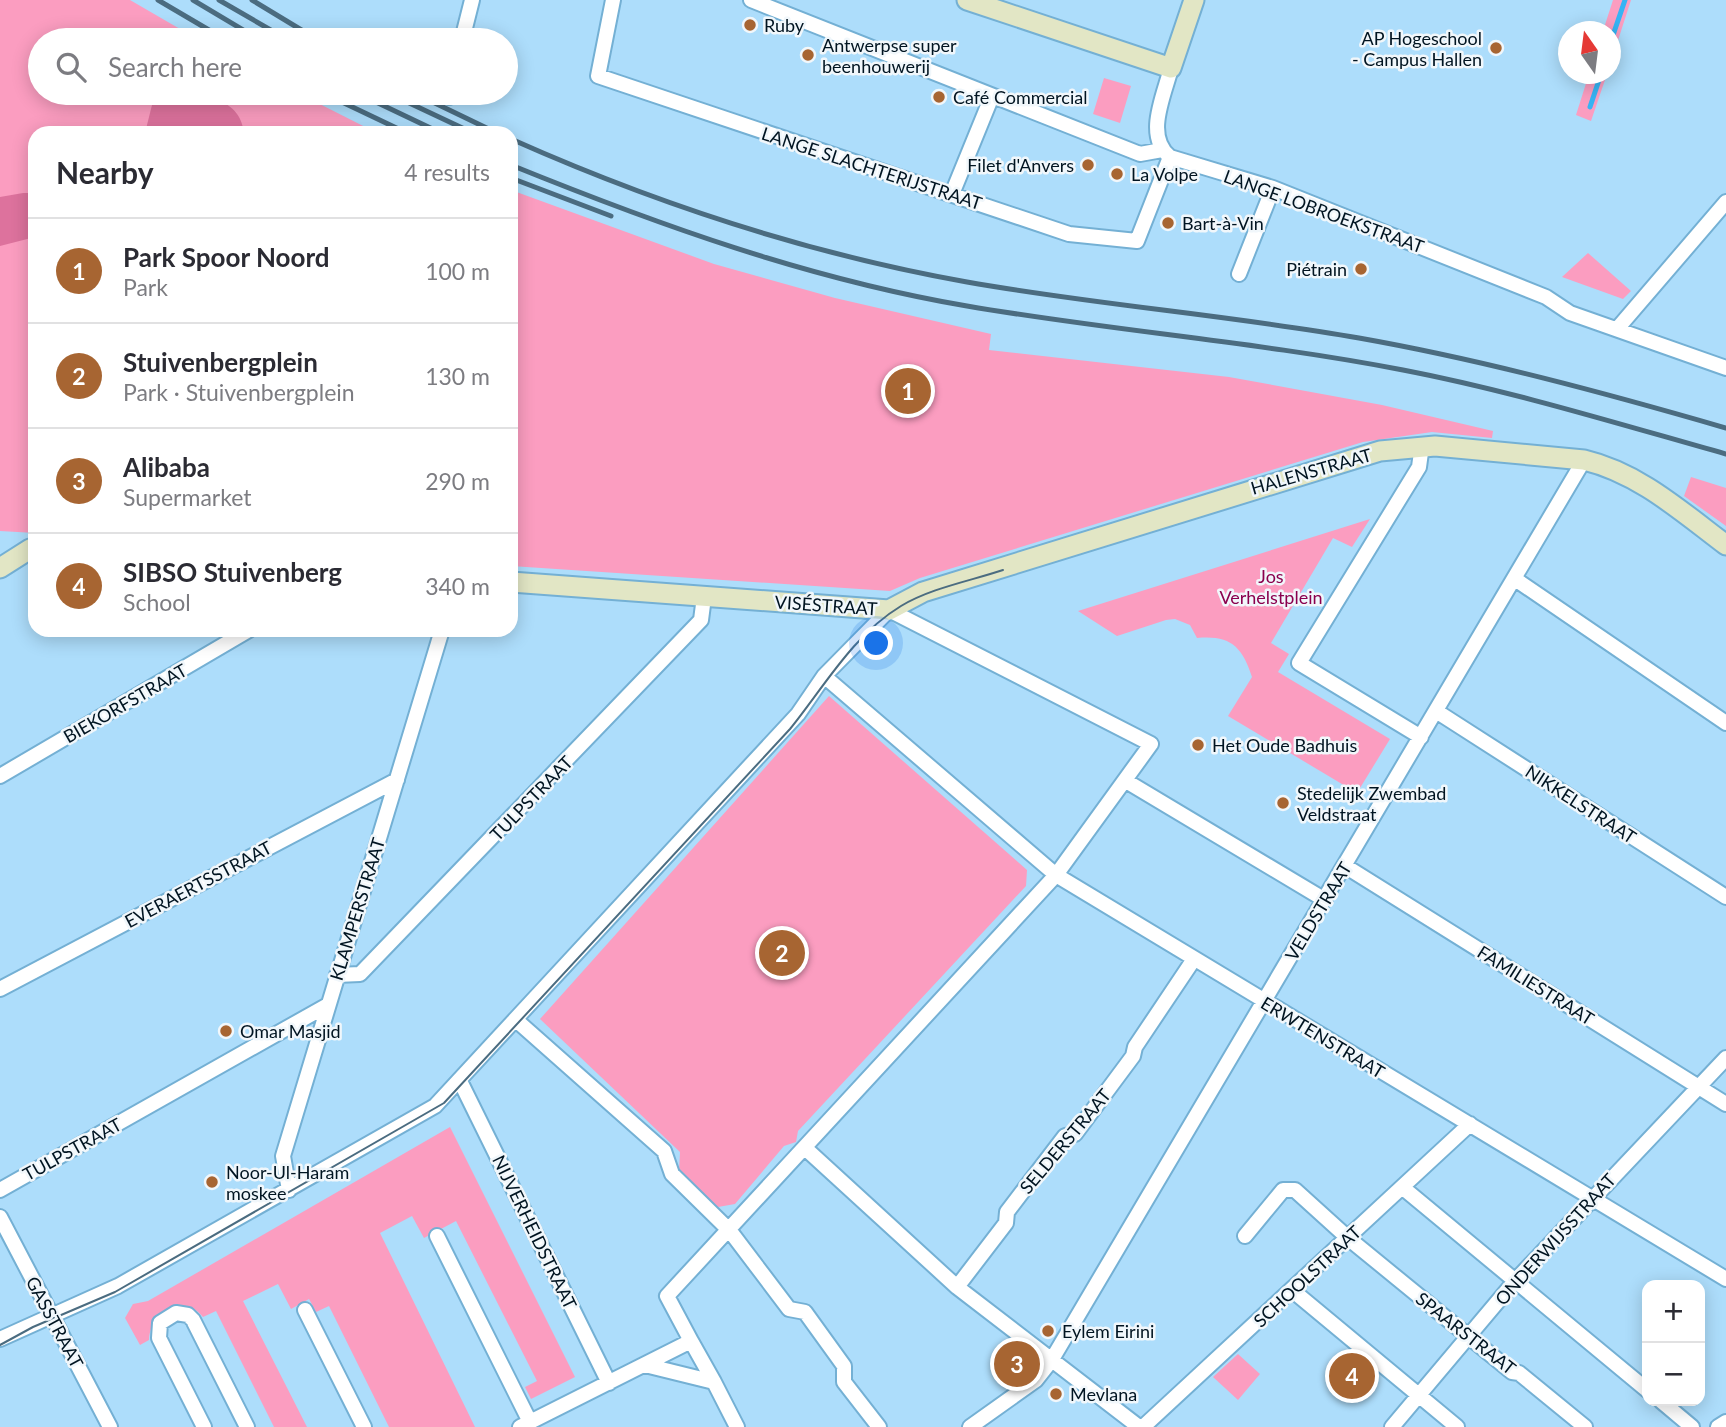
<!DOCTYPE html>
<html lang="en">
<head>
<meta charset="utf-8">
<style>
	:root { --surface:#fff; --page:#f2f2f3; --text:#2b2b33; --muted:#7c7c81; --line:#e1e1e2; --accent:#a76532 }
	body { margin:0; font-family:Lato,sans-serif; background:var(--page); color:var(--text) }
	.controls { position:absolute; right:21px; bottom:21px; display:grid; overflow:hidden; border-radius:14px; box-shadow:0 4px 18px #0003 }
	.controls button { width:63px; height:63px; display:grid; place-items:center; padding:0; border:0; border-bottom:2px solid var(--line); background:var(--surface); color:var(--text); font:35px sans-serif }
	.compass { position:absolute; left:1558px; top:21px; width:63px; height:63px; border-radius:50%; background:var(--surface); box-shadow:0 4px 18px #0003; rotate:346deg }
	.you { position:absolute; left:877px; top:644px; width:24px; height:24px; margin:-18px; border:5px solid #fff; border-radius:50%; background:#1a73e8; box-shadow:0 0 0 10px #1a73e833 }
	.badge { display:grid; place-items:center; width:46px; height:46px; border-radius:50%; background:var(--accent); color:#fff; font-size:23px; font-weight:700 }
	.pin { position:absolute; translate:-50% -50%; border:4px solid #fff; box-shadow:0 2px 7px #0006 }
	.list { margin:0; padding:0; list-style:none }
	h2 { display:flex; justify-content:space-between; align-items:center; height:91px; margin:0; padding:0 28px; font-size:30px }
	h2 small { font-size:23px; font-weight:400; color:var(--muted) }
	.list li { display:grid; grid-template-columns:46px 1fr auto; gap:21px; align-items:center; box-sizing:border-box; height:105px; padding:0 28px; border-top:2px solid var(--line) }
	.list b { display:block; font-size:26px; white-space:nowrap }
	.list p { margin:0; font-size:23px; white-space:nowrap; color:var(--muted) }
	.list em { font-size:23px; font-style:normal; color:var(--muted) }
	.icon { flex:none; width:38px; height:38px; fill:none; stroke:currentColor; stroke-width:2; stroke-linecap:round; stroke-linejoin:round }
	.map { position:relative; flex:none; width:1726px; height:1427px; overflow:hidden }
	.search { position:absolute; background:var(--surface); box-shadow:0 4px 18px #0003; left:28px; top:28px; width:490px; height:77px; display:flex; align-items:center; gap:18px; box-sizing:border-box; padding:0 24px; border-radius:38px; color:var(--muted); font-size:26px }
	.panel { position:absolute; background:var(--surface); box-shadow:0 4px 18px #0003; left:28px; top:126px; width:490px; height:511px; border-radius:21px }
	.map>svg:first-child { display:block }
	.green { fill:#fb9dc0 }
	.forest { fill:#dd729d }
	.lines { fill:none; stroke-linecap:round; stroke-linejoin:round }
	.stream { stroke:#36b4f4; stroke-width:5 }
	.street-casing { stroke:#74b0d4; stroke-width:18 }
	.secondary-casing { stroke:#74b0d4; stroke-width:23 }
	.street { stroke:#fff; stroke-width:14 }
	.secondary { stroke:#e2e6c5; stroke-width:19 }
	.tram { stroke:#4b6c80; stroke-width:2 }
	.rail { stroke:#4b6c80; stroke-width:5 }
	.poi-dot { fill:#a76532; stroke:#f1f7fb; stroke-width:2.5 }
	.labels { text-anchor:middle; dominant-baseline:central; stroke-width:5; stroke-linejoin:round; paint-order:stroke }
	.poi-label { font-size:18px; fill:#001421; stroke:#f1f7fb; text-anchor:start }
	.street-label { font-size:18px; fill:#001421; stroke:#f1f7fb }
	.park-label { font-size:18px; fill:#8a004e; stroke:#f1f7fb }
</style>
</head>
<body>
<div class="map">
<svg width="1726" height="1427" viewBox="0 0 1726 1427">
	<rect width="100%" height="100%" fill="#adddfb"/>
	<path class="green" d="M0,0H130L199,40H40V93H298L377,133H35V533L0,531Z
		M1613,0H1631L1611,62L1610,32L1603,31Z
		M1589,74H1607L1591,121L1576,115Z
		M1104,78L1131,86L1120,123L1093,114Z
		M511,190L714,264L835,298L991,334L989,350L1229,377L1382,405L1493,431L1492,438L1432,432L1363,442L920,578L890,591L511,566Z
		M1588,253L1631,291L1623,299L1562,277Z
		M1691,477L1726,488V526L1684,496Z
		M1370,519L1352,547L1333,538L1271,643L1289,654L1278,672L1390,739L1357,793L1228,716L1252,677C1242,646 1230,635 1197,638L1190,625L1175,619L1166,620L1117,636L1078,611Z
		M829,696L1027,870L1026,886L798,1131L796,1142L784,1146L735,1204L718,1207L679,1172L680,1152L540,1019Z
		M450,1127L575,1377L531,1399L525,1387L537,1381L456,1221L424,1238L412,1216L380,1233L475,1427H389L329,1306L316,1312L309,1299L291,1309L278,1284L243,1301L307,1427H274L216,1311L203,1317C183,1292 150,1311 149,1340L140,1345L125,1318L133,1304L148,1301Z
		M1238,1354L1260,1374L1238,1400L1213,1377Z"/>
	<path class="forest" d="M155,93C186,93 240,91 244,133H145Z
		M23,193H35V237L0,246V197Z"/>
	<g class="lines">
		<path class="stream" d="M1610,44L1625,0
			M1590,107L1601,74"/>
		<defs>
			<path id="street" d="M613,0L598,76L1069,234L1137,241L1170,157
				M751,0L1140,154L1162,150
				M462,40L472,0
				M1171,68C1164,96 1144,136 1170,157L1273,188L1546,297L1570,313L1726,368
				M449,97L450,93
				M952,194L992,96
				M1239,274L1273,188
				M1617,329L1726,202
				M1515,579L1726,723
				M824,676L1056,875L1726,1279
				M1436,711L1726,897
				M1421,737L1299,663L1419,467L1422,445
				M0,776L249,630
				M1126,781L1325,900
				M1345,866L1726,1104
				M337,975L360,974L701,620L704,597
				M0,989L397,780
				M516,1020L664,1151L672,1174L730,1231L789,1309L805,1312L844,1366V1382L879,1427
				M460,1081L609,1383
				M805,1148L957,1287L1139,1427
				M1402,1187L1647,1390
				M0,1190L326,1006
				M289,1190L283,1156L442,630
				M0,1217L110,1427
				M437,1236L530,1422
				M1245,1236L1283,1190H1295L1348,1238L1512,1372L1519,1373L1585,1427
				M957,1287L1006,1223L1007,1212L1065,1136L1075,1134L1133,1056L1135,1047L1194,959
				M1292,1290L1457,1427
				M305,1310L364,1427
				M0,1339L118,1286L435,1106L798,714L824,676L889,610L1151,744L1056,875L667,1296L691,1341L520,1427
				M691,1341L714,1382
				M645,1365L714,1382L737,1427
				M1661,1401L1692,1427
				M204,1427L159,1338L160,1323L176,1313L188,1315L193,1320L247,1427
				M970,1427L1036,1380L1051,1361L1584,460
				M1143,1427L1470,1124
				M1392,1427L1515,1281L1726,1058
				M1718,1427L1726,1422"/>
			<path id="secondary" d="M967,0L1171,68L1194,0
				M0,568L30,549H35
				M511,582L889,610L923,592L1380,451L1435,446L1584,460C1639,473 1682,512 1726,545"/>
		</defs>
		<use href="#street" class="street-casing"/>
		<use href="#secondary" class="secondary-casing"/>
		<use href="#street" class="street"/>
		<use href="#secondary" class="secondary"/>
		<path class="tram" d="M0,1345L33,1327L115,1292L444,1103L790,729C824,687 853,635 901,606C931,588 970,581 1003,570"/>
		<path class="rail" d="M158,0L226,40
			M193,0L260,40
			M219,0L288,40
			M252,0L318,40
			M323,93L407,133
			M357,93L441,133
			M388,93L473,133
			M414,93L497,133
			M511,139C657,204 810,254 967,282C1097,305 1229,315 1359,338C1483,360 1605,393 1726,428
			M511,165C659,225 809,279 967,306C1112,331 1259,342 1403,370C1512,391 1619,424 1726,454
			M511,178L611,216"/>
	</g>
	<g class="poi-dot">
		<circle cx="750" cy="25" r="7"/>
		<circle cx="1496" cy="48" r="7"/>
		<circle cx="808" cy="55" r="7"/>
		<circle cx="939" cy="97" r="7"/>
		<circle cx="1088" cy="165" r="7"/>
		<circle cx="1117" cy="174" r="7"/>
		<circle cx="1168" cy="223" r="7"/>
		<circle cx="1361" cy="269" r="7"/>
		<circle cx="1198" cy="745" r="7"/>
		<circle cx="1283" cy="803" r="7"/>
		<circle cx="226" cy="1031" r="7"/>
		<circle cx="212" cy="1182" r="7"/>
		<circle cx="1048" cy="1331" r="7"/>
		<circle cx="1056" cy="1394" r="7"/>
	</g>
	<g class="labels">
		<g class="poi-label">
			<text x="764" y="25">Ruby</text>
			<text x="1482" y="38" text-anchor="end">AP Hogeschool<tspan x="1482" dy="21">- Campus Hallen</tspan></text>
			<text x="822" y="45">Antwerpse super<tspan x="822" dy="21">beenhouwerij</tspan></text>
			<text x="953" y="97">Café Commercial</text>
			<text x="1074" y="165" text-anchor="end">Filet d'Anvers</text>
			<text x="1131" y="174">La Volpe</text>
			<text x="1182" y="223">Bart-à-Vin</text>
			<text x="1347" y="269" text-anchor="end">Piétrain</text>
			<text x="1212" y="745">Het Oude Badhuis</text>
			<text x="1297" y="793">Stedelijk Zwembad<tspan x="1297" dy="21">Veldstraat</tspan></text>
			<text x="240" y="1031">Omar Masjid</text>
			<text x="226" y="1172">Noor-Ul-Haram<tspan x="226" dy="21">moskee</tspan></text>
			<text x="1062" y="1331">Eylem Eirini</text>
			<text x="1070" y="1394">Mevlana</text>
		</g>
		<g class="street-label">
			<text transform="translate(872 168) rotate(18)">LANGE SLACHTERIJSTRAAT</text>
			<text transform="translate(1324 211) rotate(20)">LANGE LOBROEKSTRAAT</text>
			<text transform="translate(1311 471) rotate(-16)">HALENSTRAAT</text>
			<text transform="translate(826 605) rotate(4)">VISÉSTRAAT</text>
			<text transform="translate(125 703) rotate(-30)">BIEKORFSTRAAT</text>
			<text transform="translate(531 798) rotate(-46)">TULPSTRAAT</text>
			<text transform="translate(1581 804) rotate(33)">NIKKELSTRAAT</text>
			<text transform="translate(198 884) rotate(-28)">EVERAERTSSTRAAT</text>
			<text transform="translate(357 909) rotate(-73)">KLAMPERSTRAAT</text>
			<text transform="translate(1318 911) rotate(-59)">VELDSTRAAT</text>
			<text transform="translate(1536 985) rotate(32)">FAMILIESTRAAT</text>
			<text transform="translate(1323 1037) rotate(31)">ERWTENSTRAAT</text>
			<text transform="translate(1065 1141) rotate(-50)">SELDERSTRAAT</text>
			<text transform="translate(72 1149) rotate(-29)">TULPSTRAAT</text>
			<text transform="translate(535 1232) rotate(64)">NIJVERHEIDSTRAAT</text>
			<text transform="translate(1555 1239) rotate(-48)">ONDERWIJSSTRAAT</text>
			<text transform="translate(1307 1276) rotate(-43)">SCHOOLSTRAAT</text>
			<text transform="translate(55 1322) rotate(62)">GASSTRAAT</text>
			<text transform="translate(1466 1333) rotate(38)">SPAARSTRAAT</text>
		</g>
		<g class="park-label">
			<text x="1271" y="576">Jos<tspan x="1271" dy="21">Verhelstplein</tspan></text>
		</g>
	</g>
</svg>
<div class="controls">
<button>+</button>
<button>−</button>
</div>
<svg class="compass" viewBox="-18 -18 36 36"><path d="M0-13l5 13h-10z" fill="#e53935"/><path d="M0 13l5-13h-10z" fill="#7c7c81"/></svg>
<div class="you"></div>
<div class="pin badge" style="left:908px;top:391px">1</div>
<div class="pin badge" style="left:782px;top:953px">2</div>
<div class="pin badge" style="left:1017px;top:1364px">3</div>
<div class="pin badge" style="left:1352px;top:1376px">4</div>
<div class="search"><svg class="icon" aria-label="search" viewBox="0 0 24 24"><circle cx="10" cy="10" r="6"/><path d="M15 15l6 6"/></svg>Search here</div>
<section class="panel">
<h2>Nearby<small>4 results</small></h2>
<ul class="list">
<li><span class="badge">1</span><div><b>Park Spoor Noord</b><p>Park</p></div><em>100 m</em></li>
<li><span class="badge">2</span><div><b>Stuivenbergplein</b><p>Park · Stuivenbergplein</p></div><em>130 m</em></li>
<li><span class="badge">3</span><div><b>Alibaba</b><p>Supermarket</p></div><em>290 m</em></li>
<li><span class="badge">4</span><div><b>SIBSO Stuivenberg</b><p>School</p></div><em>340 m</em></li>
</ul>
</section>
</div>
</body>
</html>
